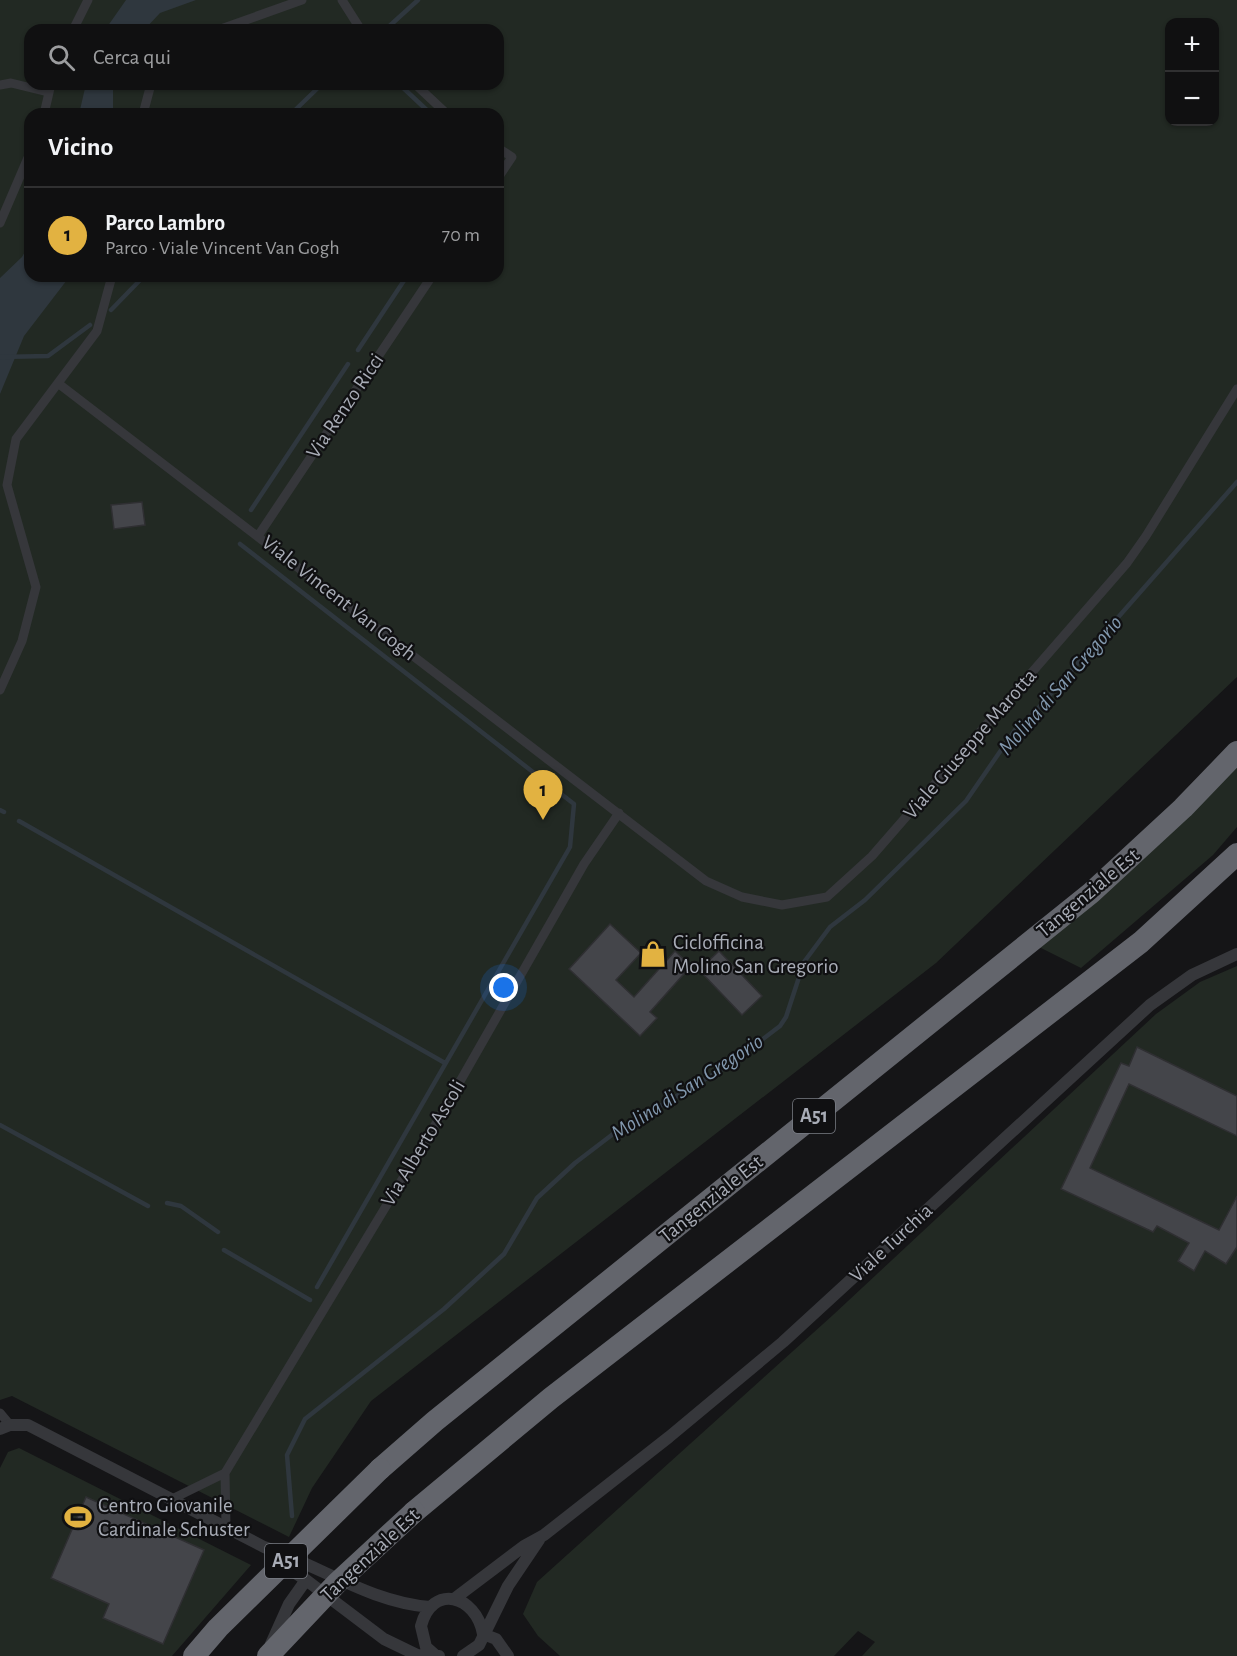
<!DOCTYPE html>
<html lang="it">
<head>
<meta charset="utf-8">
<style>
	:root { --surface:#101011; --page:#1e1e1f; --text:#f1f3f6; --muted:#9c9d9f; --line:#303031; --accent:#e2b241 }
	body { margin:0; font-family:"Alegreya Sans",sans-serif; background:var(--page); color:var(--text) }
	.controls { position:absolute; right:18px; top:18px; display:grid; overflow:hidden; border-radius:12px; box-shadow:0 2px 4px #0004 }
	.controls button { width:54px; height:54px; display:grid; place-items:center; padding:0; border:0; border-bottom:2px solid var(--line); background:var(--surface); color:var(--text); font:30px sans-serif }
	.you { position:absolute; left:504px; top:988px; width:21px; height:21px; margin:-15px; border:4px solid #fff; border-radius:50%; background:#1a73e8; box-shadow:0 0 0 9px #1a73e833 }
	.badge { display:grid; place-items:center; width:39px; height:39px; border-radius:50%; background:var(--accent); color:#111; font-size:20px; font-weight:700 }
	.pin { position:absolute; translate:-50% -50px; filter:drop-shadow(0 2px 3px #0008) }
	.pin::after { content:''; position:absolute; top:32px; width:21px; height:18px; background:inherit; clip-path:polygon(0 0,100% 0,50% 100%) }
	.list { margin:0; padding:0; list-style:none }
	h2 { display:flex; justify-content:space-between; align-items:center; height:78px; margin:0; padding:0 24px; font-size:26px }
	h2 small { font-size:20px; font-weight:400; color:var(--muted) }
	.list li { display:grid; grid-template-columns:39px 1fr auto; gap:18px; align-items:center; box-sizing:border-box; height:96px; padding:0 24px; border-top:2px solid var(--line) }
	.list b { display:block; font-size:22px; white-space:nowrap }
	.list p { margin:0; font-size:20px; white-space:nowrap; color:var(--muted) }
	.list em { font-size:20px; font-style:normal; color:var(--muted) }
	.icon { flex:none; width:33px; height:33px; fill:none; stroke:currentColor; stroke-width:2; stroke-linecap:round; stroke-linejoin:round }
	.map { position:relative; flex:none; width:1237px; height:1656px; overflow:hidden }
	.search { position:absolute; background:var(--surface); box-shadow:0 2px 4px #0004; left:24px; top:24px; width:480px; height:66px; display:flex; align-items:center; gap:15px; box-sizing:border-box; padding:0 21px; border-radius:18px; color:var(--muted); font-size:22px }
	.panel { position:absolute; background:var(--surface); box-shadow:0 2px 4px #0004; left:24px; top:108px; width:480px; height:174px; border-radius:18px }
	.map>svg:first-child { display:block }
	.green { fill:#222923; fill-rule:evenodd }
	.water { fill:#2f373e }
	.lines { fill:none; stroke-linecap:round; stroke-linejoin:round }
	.stream { stroke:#2f373e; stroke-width:4.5 }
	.building { fill:#44454a; stroke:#2f2f32; stroke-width:1.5 }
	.pedestrian { stroke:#36373b; stroke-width:9 }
	.minor { stroke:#36373b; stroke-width:12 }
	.motorway { stroke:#63656c; stroke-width:22 }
	.motorway-bridge { stroke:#63656c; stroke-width:22 }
	.labels { text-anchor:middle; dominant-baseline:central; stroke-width:4.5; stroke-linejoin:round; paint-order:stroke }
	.shield { fill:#101012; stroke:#7a7d85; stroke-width:1.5 }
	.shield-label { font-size:20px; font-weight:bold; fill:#a8acb6 }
	.street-label { font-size:21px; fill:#a8acb6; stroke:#101012 }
	.poi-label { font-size:21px; fill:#a8acb6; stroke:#101012; text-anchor:start }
	.water-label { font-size:22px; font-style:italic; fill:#8298ae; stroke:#101012 }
</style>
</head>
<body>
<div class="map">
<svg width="1237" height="1656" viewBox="0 0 1237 1656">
	<rect width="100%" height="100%" fill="#151517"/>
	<path class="green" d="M0,0H1237V677L936,963L371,1401L312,1488L289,1537L12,1396L0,1400ZM1170,22H1214V122H1170ZM30,30H498V84H30ZM30,114H498V276H30Z
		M1237,762V827L1213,855L1081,968L1039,947Z
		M1237,966V1656H862L875,1642L858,1631L834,1656H560L538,1636L523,1614L537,1582L833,1315L1156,1014L1200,982Z
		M19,1448L251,1565L172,1656H0V1468L8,1452Z"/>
	<path class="water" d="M126,0H196L160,13L144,30H105Z
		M86,84H113V114H79Z
		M30,243V276H70L24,336L0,394V278L22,257Z"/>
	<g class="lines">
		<path class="stream" d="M385,30L418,0
			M399,84L431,114
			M291,114L322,84
			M111,310L144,276
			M358,350L407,276
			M0,357L48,356L90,325
			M251,510L348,364
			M240,544L574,804L570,847L317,1287
			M0,810L4,812
			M19,821L445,1063
			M0,1125L148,1206
			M167,1203L181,1206L218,1232
			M224,1250L310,1300
			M292,1516L287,1455L305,1419L444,1309L504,1254L537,1198L575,1163L613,1134L729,1065L780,1026L786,1017L804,962L830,927L865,900L966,801L1017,727L1034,713L1237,482"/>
	</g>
	<path class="building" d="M142,502L145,525L114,529L111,505Z
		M610,924L641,953L616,980L634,997L675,951L691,966L650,1012L657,1018L640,1036L569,969Z
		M719,951L762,996L742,1015L699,970Z
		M1137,1047L1237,1096V1136L1129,1084L1090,1168L1219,1230L1237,1196V1247L1226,1264L1205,1251L1194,1271L1178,1261L1189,1243L1157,1226L1153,1232L1061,1189L1121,1063L1129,1066Z
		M86,1497L204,1550L163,1644L103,1618L109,1604L51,1578Z"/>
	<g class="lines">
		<path class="pedestrian" d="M342,0L361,30
			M73,30L88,0
			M218,30L302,0
			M415,84L447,114
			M0,85L11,83L48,92
			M44,114L51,84
			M143,114L151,84
			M498,148L512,157L498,178
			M0,223L30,153
			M59,384L706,881L742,897L782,905L827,897L872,856L1127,563L1146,536L1237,389
			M258,536L432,276
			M0,690L22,641L36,587L7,485L16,439L97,331L112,276
			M0,1413L10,1425
			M172,1499L225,1473
			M226,1527L225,1473L438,1120L584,864L619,813"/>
		<path class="minor" d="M0,1429L10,1425H28L264,1547C321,1566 369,1602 430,1607
			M280,1563L306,1580L384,1639L417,1655L439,1656
			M454,1599L524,1546L544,1535L669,1437L783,1342L1150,1005L1192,975L1237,954
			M483,1634L496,1639L508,1656
			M271,1644L289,1604L306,1580
			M434,1654L426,1647L421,1626C432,1583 476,1595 483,1634
			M463,1656L479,1645L508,1586L539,1540"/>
		<path class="motorway" d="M380,1469L435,1421L1091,893L1183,808L1237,752
			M414,1512L551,1398L1141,942L1237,854"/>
		<path class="motorway-bridge" d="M194,1656L218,1628L380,1469
			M268,1656L337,1583L414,1512"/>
	</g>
	<defs>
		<symbol id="shop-bare" viewBox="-9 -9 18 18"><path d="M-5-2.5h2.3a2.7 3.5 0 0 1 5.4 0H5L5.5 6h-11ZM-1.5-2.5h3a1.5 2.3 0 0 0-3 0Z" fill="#e2b241" stroke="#101012" stroke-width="2.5" paint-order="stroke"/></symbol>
		<symbol id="stadium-bare" viewBox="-9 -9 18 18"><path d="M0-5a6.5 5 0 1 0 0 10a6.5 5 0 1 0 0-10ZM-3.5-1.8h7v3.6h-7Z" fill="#e2b241" stroke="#101012" stroke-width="2.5" paint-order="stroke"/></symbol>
	</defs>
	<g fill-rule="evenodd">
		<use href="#shop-bare" x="634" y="935" width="38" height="38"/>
		<use href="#stadium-bare" x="59" y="1498" width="38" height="38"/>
	</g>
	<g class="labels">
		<g class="shield">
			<rect x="793" y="1099" width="42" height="34" rx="4.5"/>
			<rect x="265" y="1544" width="42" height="34" rx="4.5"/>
		</g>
		<g class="shield-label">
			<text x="814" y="1116">A51</text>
			<text x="286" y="1561">A51</text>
		</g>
		<g class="street-label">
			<text transform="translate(345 406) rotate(-56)">Via Renzo Ricci</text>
			<text transform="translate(339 598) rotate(38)">Viale Vincent Van Gogh</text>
			<text transform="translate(970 744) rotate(-49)">Viale Giuseppe Marotta</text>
			<text transform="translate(1088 893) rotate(-40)">Tangenziale Est</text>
			<text transform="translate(423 1143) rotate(-59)">Via Alberto Ascoli</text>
			<text transform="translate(711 1199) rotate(-39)">Tangenziale Est</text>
			<text transform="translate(891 1243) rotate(-43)">Viale Turchia</text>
			<text transform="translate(370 1555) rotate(-43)">Tangenziale Est</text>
		</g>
		<g class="poi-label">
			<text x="673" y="942">Ciclofficina<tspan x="673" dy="24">Molino San Gregorio</tspan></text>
			<text x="98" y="1505">Centro Giovanile<tspan x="98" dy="24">Cardinale Schuster</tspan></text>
		</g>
		<g class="water-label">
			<text transform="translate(1060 685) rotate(-49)">Molina di San Gregorio</text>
			<text transform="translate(687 1087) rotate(-33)">Molina di San Gregorio</text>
		</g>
	</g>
</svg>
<div class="controls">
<button>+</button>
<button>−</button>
</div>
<div class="you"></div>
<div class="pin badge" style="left:543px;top:820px">1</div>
<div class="search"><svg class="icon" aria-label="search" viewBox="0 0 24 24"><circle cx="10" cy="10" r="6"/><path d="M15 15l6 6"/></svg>Cerca qui</div>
<section class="panel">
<h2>Vicino<small></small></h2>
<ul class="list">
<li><span class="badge">1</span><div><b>Parco Lambro</b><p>Parco · Viale Vincent Van Gogh</p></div><em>70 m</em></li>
</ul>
</section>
</div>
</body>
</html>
